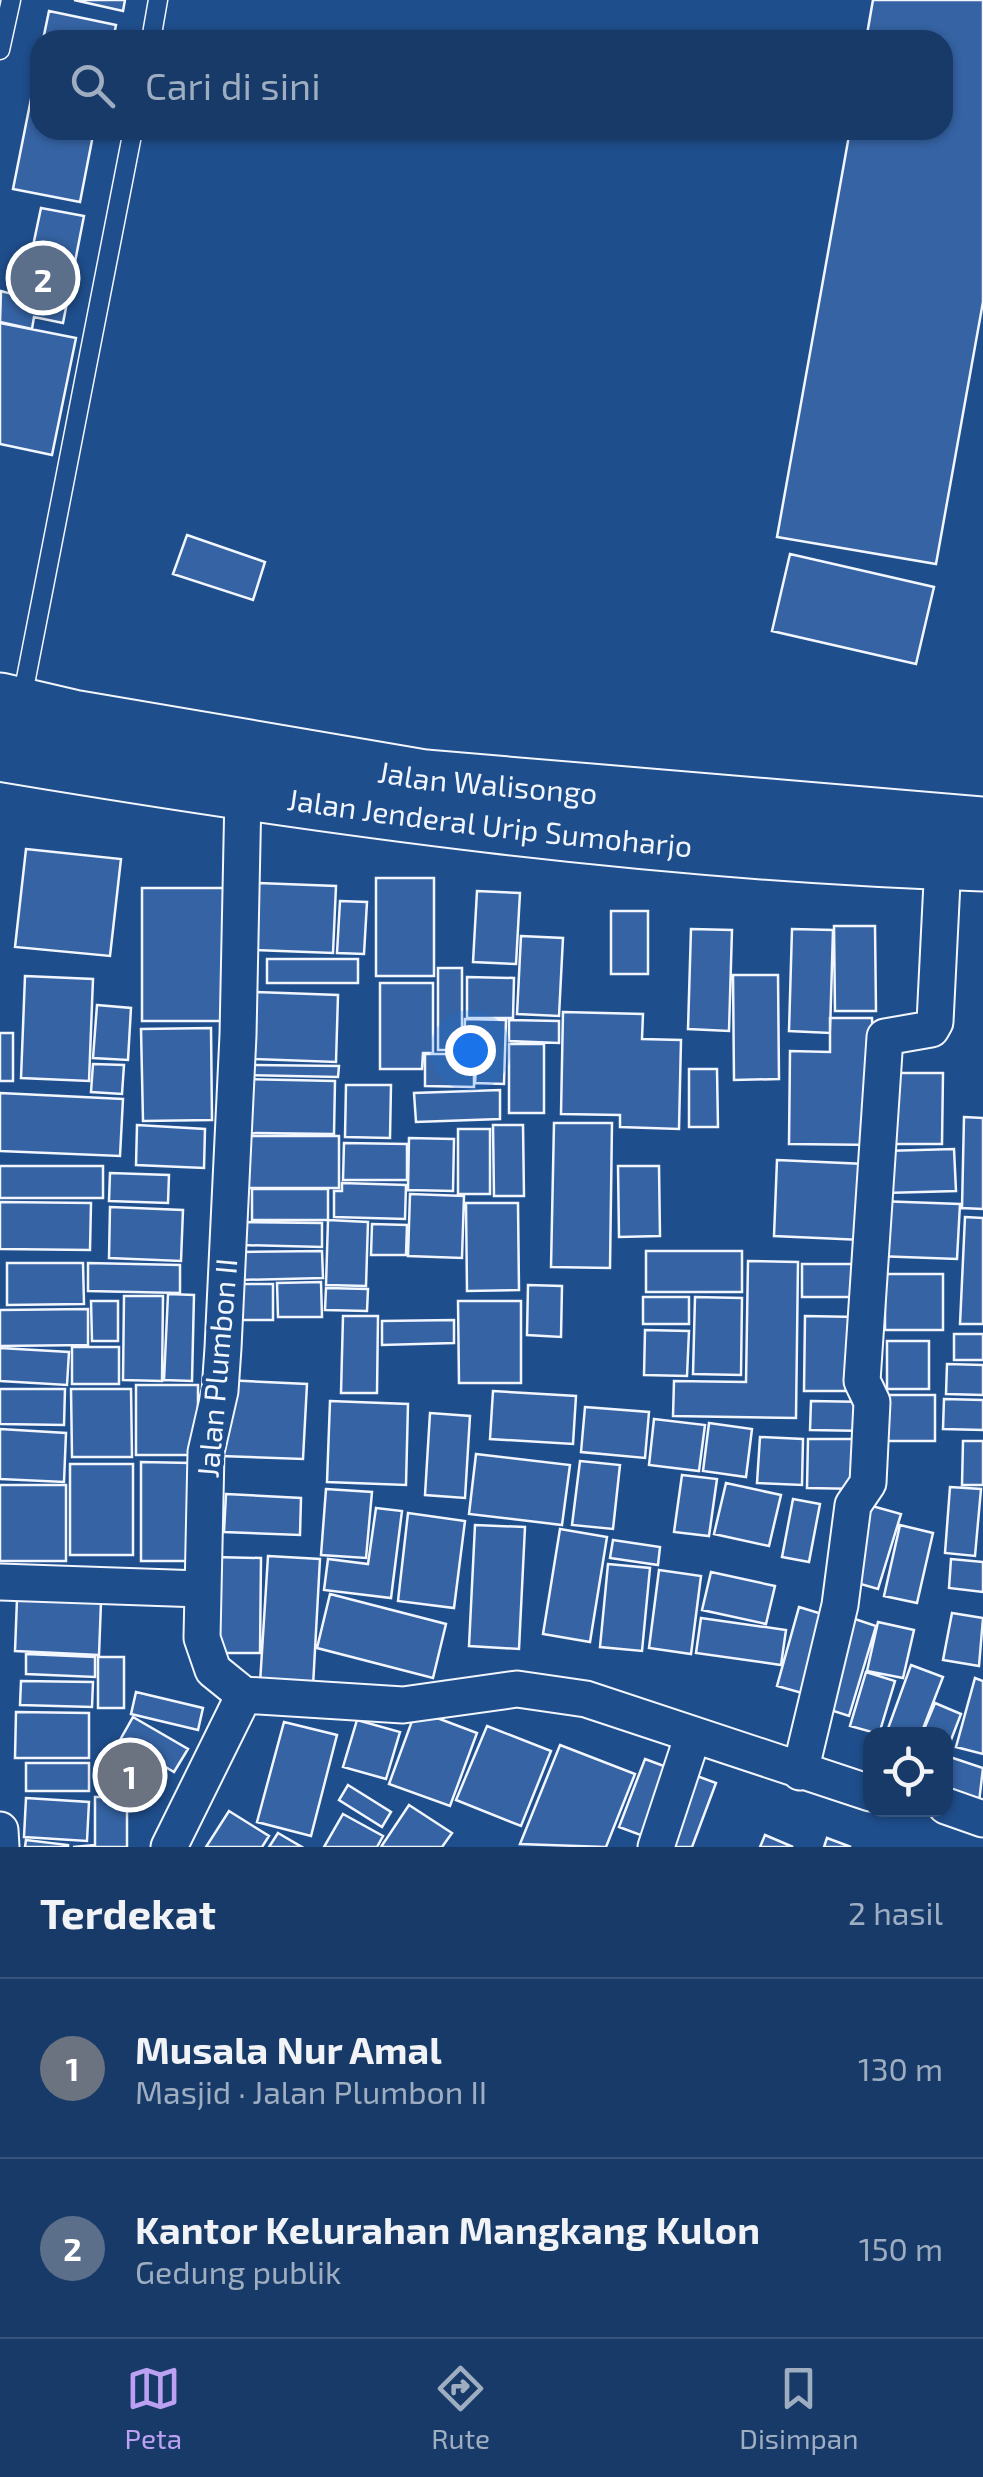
<!DOCTYPE html>
<html lang="id">
<head>
<meta charset="utf-8">
<style>
	:root { --surface:#173a69; --page:#244571; --text:#f1f3f6; --muted:#9eadc0; --line:#36547d; --accent:#bca0f2 }
	body { margin:0; font-family:"Exo 2",sans-serif; background:var(--page); color:var(--text) }
	.controls { position:absolute; right:30px; bottom:30px; display:grid; overflow:hidden; border-radius:20px; box-shadow:0 2px 8px #0004 }
	.controls button { width:90px; height:90px; display:grid; place-items:center; padding:0; border:0; border-bottom:2px solid var(--line); background:var(--surface); color:var(--text); font:50px sans-serif }
	.you { position:absolute; left:470px; top:1050px; width:35px; height:35px; margin:-25px; border:8px solid #fff; border-radius:50%; background:#1a73e8; box-shadow:0 0 0 15px #1a73e833 }
	.badge { display:grid; place-items:center; width:65px; height:65px; border-radius:50%; background:var(--accent); color:#fff; font-size:32px; font-weight:700 }
	.pin { position:absolute; translate:-50% -50%; border:5px solid #fff; box-shadow:0 2px 10px #0006 }
	.list { margin:0; padding:0; list-style:none }
	h2 { display:flex; justify-content:space-between; align-items:center; height:130px; margin:0; padding:0 40px; font-size:42px }
	h2 small { font-size:32px; font-weight:400; color:var(--muted) }
	.list li { display:grid; grid-template-columns:65px 1fr auto; gap:30px; align-items:center; box-sizing:border-box; height:180px; padding:0 40px; border-top:2px solid var(--line) }
	.list b { display:block; font-size:38px; white-space:nowrap }
	.list p { margin:0; font-size:32px; white-space:nowrap; color:var(--muted) }
	.list em { font-size:32px; font-style:normal; color:var(--muted) }
	.icon { flex:none; width:55px; height:55px; fill:none; stroke:currentColor; stroke-width:2; stroke-linecap:round; stroke-linejoin:round }
	.map { position:relative; flex:none; width:983px; height:1847px; overflow:hidden }
	.search { position:absolute; background:var(--surface); box-shadow:0 2px 8px #0004; left:30px; right:30px; top:30px; height:110px; display:flex; align-items:center; gap:25px; box-sizing:border-box; padding:0 35px; border-radius:30px; color:var(--muted); font-size:38px }
	.sheet { height:490px; background:var(--surface) }
	nav { display:flex; justify-content:space-around; align-items:center; box-sizing:border-box; height:140px; border-top:2px solid var(--line); background:var(--surface); font-size:28px; color:var(--muted) }
	nav a { display:grid; justify-items:center; gap:5px }
	nav .on { color:var(--accent) }
	.map>svg:first-child { display:block }
	.building { fill:#3563a3; stroke:#f2f6ff; stroke-width:2.5 }
	.lines { fill:none; stroke-linecap:round; stroke-linejoin:round }
	.lane-casing { stroke:#f2f6ff; stroke-width:21 }
	.street-casing { stroke:#f2f6ff; stroke-width:39 }
	.highway-casing { stroke:#f2f6ff; stroke-width:59 }
	.lane { stroke:#1f4e8c; stroke-width:18 }
	.street { stroke:#1f4e8c; stroke-width:35 }
	.highway { stroke:#1f4e8c; stroke-width:55 }
	.labels { text-anchor:middle; dominant-baseline:central; stroke-width:8; stroke-linejoin:round; paint-order:stroke }
	.street-label { font-size:30px; fill:#f2f6ff; stroke:#1f4e8c }
</style>
</head>
<body>
<div class="map">
<svg width="983" height="1847" viewBox="0 0 983 1847">
	<rect width="100%" height="100%" fill="#1f4e8c"/>
	<path class="building" d="M74,0H125L123,11Z
		M873,0H983V302L936,564L777,537L850,130H943V40H866Z
		M49,11L116,25L113,40H43Z
		M40,54V130H94L80,202L13,189Z
		M41,208L84,216L63,323L34,317L32,329L0,322L1,291L12,294L19,263L29,265Z
		M0,323L76,338L52,455L0,444Z
		M187,535L265,562L253,600L173,574Z
		M790,554L934,587L916,664L772,631Z
		M26,849L121,859L110,956L15,947Z
		M376,878H434V976H376Z
		M258,883L336,886L333,953L255,950Z
		M142,888H229V1021H142Z
		M477,891L520,893L516,964L473,962Z
		M340,901L367,902L364,954L337,953Z
		M611,911H648V974H611Z
		M834,926H875L876,1011H835Z
		M691,929L732,930L729,1031L688,1029Z
		M792,929L833,930L830,1033L789,1031Z
		M521,936L563,938L559,1016L517,1014Z
		M267,959H358V983H267Z
		M438,968H462V1050H438Z
		M733,975H778L779,1079L734,1080Z
		M25,976L93,979L89,1081L21,1078Z
		M467,977L514,978L513,1018H467Z
		M380,983H433V1053H423L422,1069H380Z
		M256,992L338,995L336,1062L254,1059Z
		M97,1005L131,1008L128,1060L93,1058Z
		M563,1012L643,1014L642,1039L681,1040L679,1129L620,1127V1115L561,1114Z
		M830,1018H872L877,1145L789,1144L790,1051L830,1052Z
		M465,1019L506,1020L504,1084L475,1083L477,1051L464,1050Z
		M509,1020L559,1021V1043L509,1041Z
		M211,1028L212,1120L143,1121L141,1029Z
		M0,1033H13V1081H0Z
		M509,1044H544V1113H509Z
		M425,1054H474V1087L425,1086Z
		M93,1064L124,1065L122,1094L91,1092Z
		M246,1065L339,1066L338,1077L245,1075Z
		M689,1069H717L718,1127H689Z
		M886,1073H943L942,1144H885Z
		M244,1079L335,1081L334,1134L244,1133Z
		M346,1085H391L390,1138L345,1137Z
		M500,1090V1119L416,1122L414,1093Z
		M0,1093L123,1099L120,1156L0,1151Z
		M964,1117L983,1118V1209L962,1208Z
		M554,1123H612L610,1268L551,1267Z
		M137,1125L205,1129L204,1168L136,1165Z
		M493,1125H523L524,1196H494Z
		M458,1129H490V1194H458Z
		M240,1136H339V1188H239Z
		M409,1138L454,1139L453,1191L408,1190Z
		M344,1143L407,1144V1180H343Z
		M954,1149L956,1191L885,1193L884,1151Z
		M777,1160L865,1164L862,1240L774,1236Z
		M0,1166H103V1198H0Z
		M618,1166H659L660,1236L619,1237Z
		M110,1173L169,1175L168,1203L109,1201Z
		M342,1183L406,1185L405,1219L334,1217V1191H342Z
		M252,1189H328V1220H252Z
		M410,1194L464,1196L462,1258L408,1256Z
		M878,1201L960,1204L957,1259L876,1256Z
		M0,1202L91,1203L90,1250L0,1249Z
		M466,1203H518L519,1290L467,1291Z
		M110,1207L183,1210L181,1261L109,1258Z
		M965,1217L983,1218V1324H960Z
		M328,1220L368,1222L366,1286L326,1285Z
		M240,1222L322,1223V1247L240,1245Z
		M372,1224L407,1225L406,1255H371Z
		M322,1251L323,1278L240,1280V1252Z
		M646,1251H742V1292H646Z
		M748,1261L798,1262L796,1418L673,1416L674,1381L746,1382Z
		M7,1263H83L84,1304L7,1305Z
		M88,1263L180,1265V1293L88,1291Z
		M802,1264H865V1297H802Z
		M885,1274H943V1330H885Z
		M321,1282L322,1317H278L277,1283Z
		M236,1284H273V1320H236Z
		M528,1285L562,1286L561,1337L527,1335Z
		M326,1288L368,1289L367,1311L325,1310Z
		M168,1294L194,1295L192,1381L164,1380Z
		M124,1296H163L162,1381L123,1380Z
		M643,1297H689V1324H643Z
		M695,1297L742,1298L741,1375L693,1374Z
		M91,1301H118V1341H92Z
		M458,1301H521V1383H459Z
		M88,1309V1345L0,1346V1310Z
		M343,1316H378L377,1393H341Z
		M805,1316L857,1317L856,1391H804Z
		M454,1320V1343L382,1345V1321Z
		M645,1330L689,1331L687,1376L644,1375Z
		M954,1334H983V1360H954Z
		M887,1341H929V1389H887Z
		M72,1347H119V1384H72Z
		M0,1348L69,1352L67,1385L0,1381Z
		M947,1364L983,1365V1395L946,1394Z
		M225,1380L307,1384L303,1459L221,1456Z
		M136,1385H198V1455H136Z
		M0,1389H65L64,1425L0,1424Z
		M71,1389H131L132,1457H72Z
		M493,1391L576,1396L573,1444L490,1439Z
		M880,1395H935V1441H880Z
		M944,1399L983,1400V1430L943,1429Z
		M330,1401L408,1404L406,1485L327,1482Z
		M811,1401L868,1402V1431L810,1430Z
		M585,1407L649,1412L645,1458L581,1452Z
		M430,1413L470,1416L465,1498L425,1495Z
		M654,1419L705,1425L699,1471L649,1465Z
		M709,1423L752,1429L746,1477L703,1471Z
		M0,1429L66,1433L64,1482L0,1479Z
		M760,1437L803,1439L802,1485L757,1483Z
		M808,1439H860V1489L807,1488Z
		M963,1441H983V1485H962Z
		M476,1454L570,1465L562,1525L469,1514Z
		M580,1461L620,1465L613,1529L572,1525Z
		M141,1462L192,1463V1561H141Z
		M70,1464H133V1555H70Z
		M682,1475L717,1479L709,1536L674,1532Z
		M726,1483L781,1495L769,1546L714,1534Z
		M0,1485H66V1561H0Z
		M950,1487L981,1489L975,1556L945,1553Z
		M326,1489L372,1492L366,1558L321,1555Z
		M226,1494L301,1498L300,1535L224,1532Z
		M793,1499L820,1504L809,1562L782,1557Z
		M865,1504L901,1514L878,1589L843,1579Z
		M376,1508L402,1511L391,1598L324,1590L328,1559L368,1564Z
		M408,1513L465,1521L454,1608L398,1601Z
		M475,1525L525,1527L519,1649L469,1646Z
		M900,1525L933,1533L917,1603L884,1596Z
		M560,1529L607,1537L590,1642L543,1634Z
		M613,1540L660,1547L658,1565L610,1558Z
		M268,1556L320,1559L313,1686L260,1683Z
		M213,1557L261,1558L260,1653H213Z
		M951,1559L983,1562V1592L949,1588Z
		M608,1564L650,1568L642,1651L600,1647Z
		M659,1570L701,1576L691,1654L649,1648Z
		M711,1572L775,1586L766,1624L702,1610Z
		M330,1594L446,1624L433,1678L317,1648Z
		M17,1599L101,1602L99,1655L15,1651Z
		M799,1607L832,1617L809,1695L777,1686Z
		M952,1613L983,1618L979,1666L943,1660Z
		M843,1615L876,1626L849,1716L815,1705Z
		M701,1618L786,1630L781,1665L696,1653Z
		M878,1622L914,1630L903,1678L867,1671Z
		M26,1654L95,1657V1677L26,1674Z
		M98,1657H124V1708H98Z
		M911,1665L943,1677L921,1734H886Z
		M866,1672L895,1681L879,1734L850,1726Z
		M975,1678L983,1681V1754L956,1747Z
		M21,1681L93,1682L92,1707L20,1705Z
		M136,1692L203,1708L198,1730L131,1714Z
		M935,1703L961,1714L946,1753V1734H922Z
		M416,1710L477,1733L450,1806L389,1784Z
		M16,1712L89,1713V1758H15Z
		M133,1717L188,1749L174,1772L120,1740Z
		M357,1720L400,1732L386,1779L343,1767Z
		M284,1722L337,1735L311,1836L257,1822Z
		M487,1726L551,1751L521,1826L456,1800Z
		M117,1743L165,1774L143,1808L95,1777Z
		M560,1745L635,1774L606,1847L520,1844Z
		M950,1757L983,1768L978,1811L946,1800Z
		M645,1759L680,1772L654,1840L619,1827Z
		M26,1763H89V1791H26Z
		M686,1772L716,1783L692,1847H658Z
		M348,1785L391,1812L382,1827L339,1800Z
		M95,1797H127V1847H73L95,1845Z
		M26,1798L89,1802L87,1841L24,1837Z
		M409,1805L452,1833L442,1847H381Z
		M229,1811L269,1836L262,1847H206Z
		M343,1814L383,1836L377,1847H324Z
		M278,1833L302,1847H269Z
		M765,1835L793,1847H760Z
		M827,1838L851,1847H824Z
		M26,1840L68,1845V1847H25Z"/>
	<g class="lines">
		<defs>
			<path id="lane" d="M151,40L158,0
				M0,50L11,0
				M22,699L133,130"/>
			<path id="street" d="M243,794L238,1035L223,1348L220,1391L206,1452L202,1638L213,1670L244,1695
				M0,1582L201,1589
				M244,1695L403,1705L517,1689L586,1699L870,1793
				M800,1772L840,1605L853,1505L868,1483L872,1402L862,1381L885,1037L931,1029L935,1022L943,862
				M946,1806L983,1819
				M0,1830L1,1847
				M169,1847L244,1695
				M656,1847L693,1735"/>
			<g id="highway">
				<path id="s1" d="M0,701L73,718L425,778L983,825"/>
				<path id="s2" d="M0,753C329,808 650,852 983,863"/>
			</g>
		</defs>
		<use href="#lane" class="lane-casing"/>
		<use href="#street" class="street-casing"/>
		<use href="#highway" class="highway-casing"/>
		<use href="#lane" class="lane"/>
		<use href="#street" class="street"/>
		<use href="#highway" class="highway"/>
	</g>
	<g class="labels">
		<g class="street-label">
			<text stroke="none"><textPath href="#s1" startOffset="495">Jalan Walisongo</textPath></text>
			<text stroke="none"><textPath href="#s2" startOffset="495">Jalan Jenderal Urip Sumoharjo</textPath></text>
			<text transform="translate(216 1368) rotate(-85)">Jalan Plumbon II</text>
		</g>
	</g>
</svg>
<div class="controls">
<button><svg class="icon" aria-label="locate" viewBox="0 0 24 24"><circle cx="12" cy="12" r="6"/><path d="M12 2v4M12 18v4M2 12h4M18 12h4"/></svg></button>
</div>
<div class="you"></div>
<div class="pin badge" style="left:130px;top:1775px;background:#6b7280">1</div>
<div class="pin badge" style="left:43px;top:278px;background:#5c6f8a">2</div>
<div class="search"><svg class="icon" aria-label="search" viewBox="0 0 24 24"><circle cx="10" cy="10" r="6"/><path d="M15 15l6 6"/></svg>Cari di sini</div>
</div>
<section class="sheet">
<h2>Terdekat<small>2 hasil</small></h2>
<ul class="list">
<li><span class="badge" style="background:#6b7280">1</span><div><b>Musala Nur Amal</b><p>Masjid · Jalan Plumbon II</p></div><em>130 m</em></li>
<li><span class="badge" style="background:#5c6f8a">2</span><div><b>Kantor Kelurahan Mangkang Kulon</b><p>Gedung publik</p></div><em>150 m</em></li>
</ul>
</section>
<nav>
<a class="on"><svg class="icon" aria-label="map" viewBox="0 0 24 24"><path d="M3 6l6-2 6 2 6-2v14l-6 2-6-2-6 2zM9 4v14M15 6v14"/></svg>Peta</a>
<a><svg class="icon" aria-label="directions" viewBox="0 0 24 24"><path d="M12 3l9 9-9 9-9-9zM9 14v-3h6M13 9l2 2-2 2"/></svg>Rute</a>
<a><svg class="icon" aria-label="saved" viewBox="0 0 24 24"><path d="M7 4h10v16l-5-4-5 4z"/></svg>Disimpan</a>
</nav>
</body>
</html>
